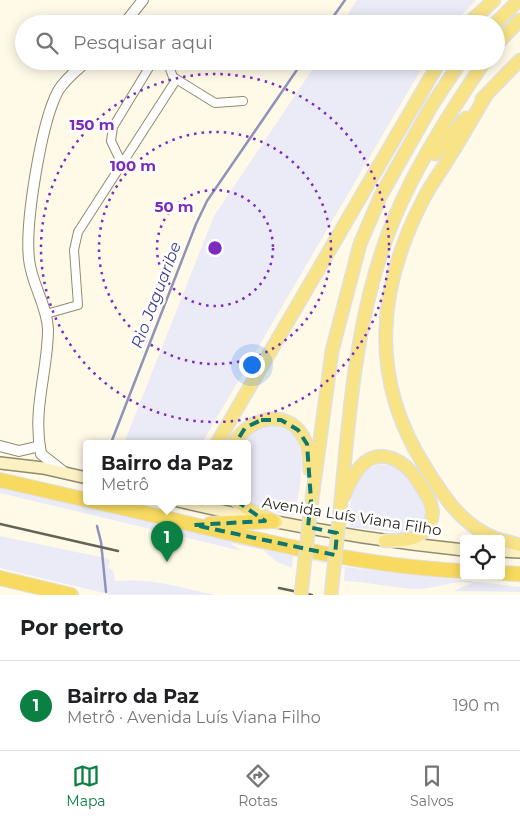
<!DOCTYPE html>
<html lang="pt">
<head>
<meta charset="utf-8">
<style>
	:root { --surface:#fff; --page:#f2f2f2; --text:#202124; --muted:#757577; --line:#e0e0e0; --accent:#0b8043 }
	body { margin:0; font-family:Montserrat,sans-serif; background:var(--page); color:var(--text) }
	.controls { position:absolute; right:15px; bottom:15px; display:grid; overflow:hidden; border-radius:5px; box-shadow:0 2px 12px #0003 }
	.controls button { width:45px; height:45px; display:grid; place-items:center; padding:0; border:0; border-bottom:1px solid var(--line); background:var(--surface); color:var(--text); font:25px sans-serif }
	.you { position:absolute; left:251px; top:364px; width:18px; height:18px; margin:-12px; border:4px solid #fff; border-radius:50%; background:#1a73e8; box-shadow:0 0 0 8px #1a73e833 }
	.badge { display:grid; place-items:center; width:32px; height:32px; border-radius:50%; background:var(--accent); color:#fff; font-size:16px; font-weight:700 }
	.pin { position:absolute; translate:-50% -41px; filter:drop-shadow(0 1px 2px #0008) }
	.pin::after { content:''; position:absolute; top:26px; width:18px; height:15px; background:inherit; clip-path:polygon(0 0,100% 0,50% 100%) }
	.popup { position:absolute; left:83px; top:440px; width:168px; height:65px; box-sizing:border-box; display:grid; place-content:center; border-radius:5px; background:var(--surface); filter:drop-shadow(0 1px 4px #0005); font-size:16px; white-space:nowrap; color:var(--muted) }
	.popup b { font-size:19px; color:var(--text) }
	.popup::after { content:''; position:absolute; left:50%; top:100%; margin-left:-10px; border:10px solid transparent; border-top-color:var(--surface) }
	.list { margin:0; padding:0; list-style:none }
	h2 { display:flex; justify-content:space-between; align-items:center; height:65px; margin:0; padding:0 20px; font-size:21px }
	h2 small { font-size:16px; font-weight:400; color:var(--muted) }
	.list li { display:grid; grid-template-columns:32px 1fr auto; gap:15px; align-items:center; box-sizing:border-box; height:90px; padding:0 20px; border-top:1px solid var(--line) }
	.list b { display:block; font-size:19px; white-space:nowrap }
	.list p { margin:0; font-size:16px; white-space:nowrap; color:var(--muted) }
	.list em { font-size:16px; font-style:normal; color:var(--muted) }
	.icon { flex:none; width:28px; height:28px; fill:none; stroke:currentColor; stroke-width:2; stroke-linecap:round; stroke-linejoin:round }
	.map { position:relative; flex:none; width:520px; height:595px; overflow:hidden }
	.search { position:absolute; background:var(--surface); box-shadow:0 2px 12px #0003; left:15px; right:15px; top:15px; height:55px; display:flex; align-items:center; gap:12px; box-sizing:border-box; padding:0 18px; border-radius:28px; color:var(--muted); font-size:19px }
	.sheet { height:155px; background:var(--surface) }
	nav { display:flex; justify-content:space-around; align-items:center; box-sizing:border-box; height:70px; border-top:1px solid var(--line); background:var(--surface); font-size:14px; color:var(--muted) }
	nav a { display:grid; justify-items:center; gap:2px }
	nav .on { color:var(--accent) }
	.map>svg:first-child { display:block }
	.green { fill:#eaebf6 }
	.lines { fill:none; stroke-linecap:round; stroke-linejoin:round }
	.stream { stroke:#8f93b9; stroke-width:2.5 }
	.minor-casing { stroke:#918a6e; stroke-width:10 }
	.tertiary-casing { stroke:#918a6e; stroke-width:12 }
	.secondary-casing { stroke:#918a6e; stroke-width:14 }
	.primary-casing { stroke:#e0e0df; stroke-width:15 }
	.trunk-casing { stroke:#e0e0df; stroke-width:16 }
	.minor { stroke:#fff; stroke-width:8 }
	.tertiary { stroke:#fff; stroke-width:10 }
	.secondary { stroke:#fcf1c3; stroke-width:11 }
	.primary { stroke:#f9e387; stroke-width:12 }
	.trunk { stroke:#f7da5f; stroke-width:14 }
	.rail { stroke:#656255; stroke-width:2.5 }
	.primary-bridge-casing { stroke:#e0e0df; stroke-width:15; stroke-linecap:butt }
	.primary-bridge { stroke:#f9e387; stroke-width:12 }
	.marked { fill:none; stroke:#0f766e; stroke-width:4; stroke-dasharray:10 6; stroke-linejoin:round }
	.ring { fill:none; stroke:#7b2cbf; stroke-width:2.5; stroke-dasharray:2.5 5 }
	.labels { text-anchor:middle; dominant-baseline:central; stroke-width:5; stroke-linejoin:round; paint-order:stroke }
	.street-label { font-size:15px; fill:#252217; stroke:#fff }
	.water-label { font-size:16px; font-style:italic; fill:#3d3c8f; stroke:#fff }
	.centre { fill:#7b2cbf; stroke:#fff; stroke-width:2.5 }
	.ring-label { font-size:15px; text-anchor:middle; font-weight:bold; fill:#7b2cbf; stroke:#fff; stroke-width:5; stroke-linejoin:round; paint-order:stroke }
</style>
</head>
<body>
<div class="map">
<svg width="520" height="595" viewBox="0 0 520 595">
	<rect width="100%" height="100%" fill="#fffae8"/>
	<path class="green" d="M357,0H476L453,24H341Z
		M318,61H426L202,443H124L214,216Z
		M267,423C277,426 289,429 295,438C308,458 298,494 295,516L265,510L247,501V443H238L252,427Z
		M379,464C387,465 395,466 402,471C416,481 428,508 425,525L410,534L349,527L350,505L358,474Z
		M0,487L345,567L520,587V592L453,591L473,583C455,579 437,589 417,589C393,588 368,582 344,581L345,568L293,556L292,568L277,562L263,550L230,543L242,551L0,493Z
		M0,536L110,559L108,568L113,570L115,581C152,578 180,587 216,595H112L0,568Z"/>
	<g class="lines">
		<path class="stream" d="M328,24L345,0
			M111,443L196,224L207,201L303,61
			M97,526L101,542L106,592"/>
		<defs>
			<path id="minor" d="M167,61L173,77L215,103L243,101
				M122,164L111,141L113,127L153,61
				M46,314L78,305L74,250L78,232L176,80"/>
			<path id="tertiary" d="M124,24L143,0
				M0,446L19,451L40,446
				M64,472L41,454C32,409 48,371 48,329C47,305 31,283 29,259C25,223 41,123 58,91C65,79 76,71 87,61"/>
			<path id="secondary" d="M0,463L43,468L87,478
				M178,501C272,523 367,540 464,550
				M501,551L520,552"/>
			<path id="primary" d="M468,24L494,0
				M495,24L519,0
				M496,45L520,20
				M487,94C474,115 463,136 450,156C442,170 431,184 424,198C377,288 369,377 424,465C443,496 462,526 497,539
				M482,99L520,60
				M435,154L466,118
				M217,443L440,61
				M234,443C251,415 292,407 306,443C310,451 309,461 310,470
				M344,496C348,486 353,474 361,466C381,445 406,462 418,481C423,490 431,499 432,509C434,518 429,527 422,533C413,541 397,540 385,541
				M237,501L248,509L276,522
				M310,514L332,351L360,244L381,195L432,105L461,61
				M339,521C348,431 353,338 382,251C403,186 446,118 485,61
				M501,540L520,545"/>
			<path id="trunk" d="M0,480L87,500
				M92,501C215,528 337,565 464,571
				M210,524L272,521
				M501,573L520,574
				M0,578L71,595"/>
		</defs>
		<use href="#minor" class="minor-casing"/>
		<use href="#tertiary" class="tertiary-casing"/>
		<use href="#secondary" class="secondary-casing"/>
		<use href="#primary" class="primary-casing"/>
		<use href="#trunk" class="trunk-casing"/>
		<use href="#minor" class="minor"/>
		<use href="#tertiary" class="tertiary"/>
		<use href="#secondary" class="secondary"/>
		<use href="#primary" class="primary"/>
		<use href="#trunk" class="trunk"/>
		<path class="rail" d="M0,524L118,551
			M279,588L312,595"/>
		<defs>
			<path id="primary-bridge" d="M301,595L310,514
				M331,595L339,521"/>
		</defs>
		<use href="#primary-bridge" class="primary-bridge-casing"/>
		<use href="#primary-bridge" class="primary-bridge"/>
	</g>
	<path class="marked" d="M261,420H281L298,430L307,444L311,500L308,527L337,533L335,555L194,525L265,521L238,502L228,487L224,470L228,455L245,428Z"/>
	<g class="ring">
		<circle cx="215" cy="248" r="58"/>
		<circle cx="215" cy="248" r="116"/>
		<circle cx="215" cy="248" r="174"/>
	</g>
	<g class="labels">
		<g class="street-label">
			<text transform="translate(352 516) rotate(9)">Avenida Luís Viana Filho</text>
		</g>
		<g class="water-label">
			<text transform="translate(156 295) rotate(-69)">Rio Jaguaribe</text>
		</g>
	</g>
	<circle cx="215" cy="248" r="8" class="centre"/>
	<g class="ring-label">
		<text x="92" y="130">150 m</text>
		<text x="133" y="171">100 m</text>
		<text x="174" y="212">50 m</text>
	</g>
</svg>
<div class="controls">
<button><svg class="icon" aria-label="locate" viewBox="0 0 24 24"><circle cx="12" cy="12" r="6"/><path d="M12 2v4M12 18v4M2 12h4M18 12h4"/></svg></button>
</div>
<div class="you"></div>
<div class="pin badge" style="left:167px;top:562px">1</div>
<div class="popup"><b>Bairro da Paz</b>Metrô</div>
<div class="search"><svg class="icon" aria-label="search" viewBox="0 0 24 24"><circle cx="10" cy="10" r="6"/><path d="M15 15l6 6"/></svg>Pesquisar aqui</div>
</div>
<section class="sheet">
<h2>Por perto<small></small></h2>
<ul class="list">
<li><span class="badge">1</span><div><b>Bairro da Paz</b><p>Metrô · Avenida Luís Viana Filho</p></div><em>190 m</em></li>
</ul>
</section>
<nav>
<a class="on"><svg class="icon" aria-label="map" viewBox="0 0 24 24"><path d="M3 6l6-2 6 2 6-2v14l-6 2-6-2-6 2zM9 4v14M15 6v14"/></svg>Mapa</a>
<a><svg class="icon" aria-label="directions" viewBox="0 0 24 24"><path d="M12 3l9 9-9 9-9-9zM9 14v-3h6M13 9l2 2-2 2"/></svg>Rotas</a>
<a><svg class="icon" aria-label="saved" viewBox="0 0 24 24"><path d="M7 4h10v16l-5-4-5 4z"/></svg>Salvos</a>
</nav>
</body>
</html>
